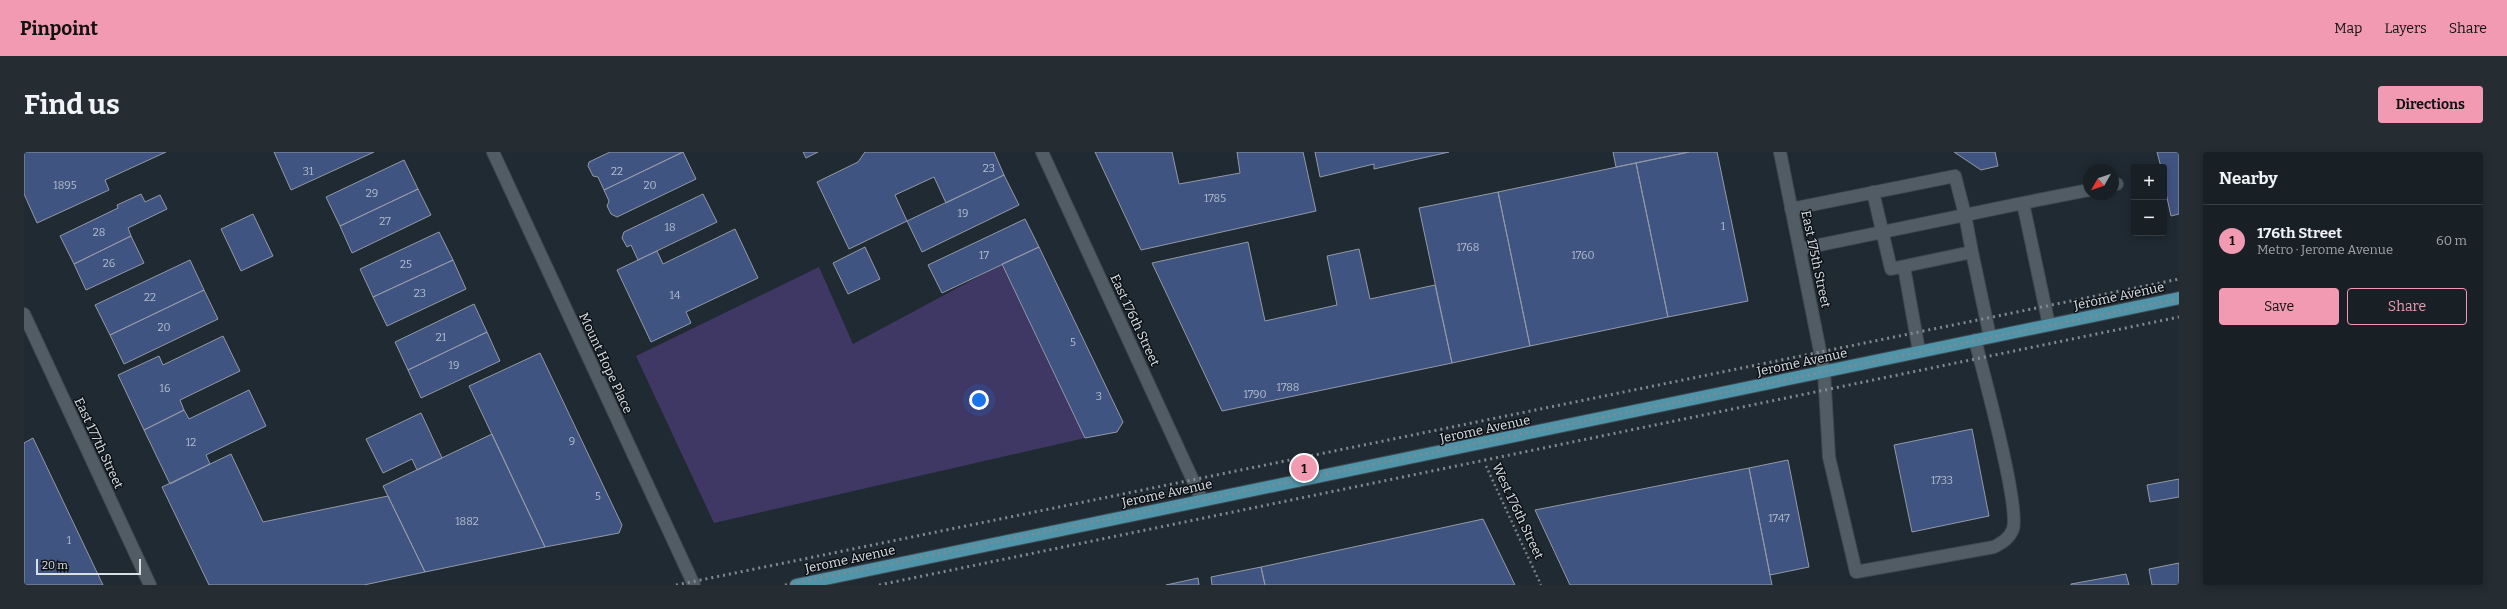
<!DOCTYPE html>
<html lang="en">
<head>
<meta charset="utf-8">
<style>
	:root { --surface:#182026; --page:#252d32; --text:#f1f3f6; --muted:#9fa3a7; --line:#363e43; --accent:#f19ab2 }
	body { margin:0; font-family:Bitter,serif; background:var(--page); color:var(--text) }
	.controls { position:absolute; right:12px; top:12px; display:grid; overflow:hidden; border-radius:4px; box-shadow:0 2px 10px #0003 }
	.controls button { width:36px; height:36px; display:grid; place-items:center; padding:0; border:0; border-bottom:1px solid var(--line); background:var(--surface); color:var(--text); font:20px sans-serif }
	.compass { position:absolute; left:2059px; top:12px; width:36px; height:36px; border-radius:50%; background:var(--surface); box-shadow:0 2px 10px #0003; rotate:230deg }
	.scale { position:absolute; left:12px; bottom:10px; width:105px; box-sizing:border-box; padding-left:4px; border:2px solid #d9e0e5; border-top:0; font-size:11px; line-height:14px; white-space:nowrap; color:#d9e0e5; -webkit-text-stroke:3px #0e1216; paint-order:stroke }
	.you { position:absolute; left:955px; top:248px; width:14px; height:14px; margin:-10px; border:3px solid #fff; border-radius:50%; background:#1a73e8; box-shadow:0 0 0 6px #1a73e833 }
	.badge { display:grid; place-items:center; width:26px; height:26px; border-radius:50%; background:var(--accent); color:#111; font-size:13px; font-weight:700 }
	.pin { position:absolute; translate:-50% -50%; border:2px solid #fff; box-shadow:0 1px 4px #0006 }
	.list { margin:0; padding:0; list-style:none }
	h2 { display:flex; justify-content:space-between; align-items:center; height:52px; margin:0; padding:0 16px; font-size:17px }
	h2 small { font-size:13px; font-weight:400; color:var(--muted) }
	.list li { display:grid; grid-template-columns:26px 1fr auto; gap:12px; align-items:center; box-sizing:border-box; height:72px; padding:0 16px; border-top:1px solid var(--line) }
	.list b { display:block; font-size:15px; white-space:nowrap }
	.list p { margin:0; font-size:13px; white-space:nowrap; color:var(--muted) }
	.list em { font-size:13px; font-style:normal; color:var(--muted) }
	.actions { display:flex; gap:8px; padding:12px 16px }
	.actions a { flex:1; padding:9px 0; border:1px solid var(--accent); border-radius:4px; text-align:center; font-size:14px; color:var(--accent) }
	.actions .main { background:var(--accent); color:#111 }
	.map { position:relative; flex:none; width:2155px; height:433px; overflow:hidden; border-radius:4px }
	header { display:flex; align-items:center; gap:24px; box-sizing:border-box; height:56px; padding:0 20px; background:var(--accent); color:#111 }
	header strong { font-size:19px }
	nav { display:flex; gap:22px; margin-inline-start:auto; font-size:14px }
	.intro { display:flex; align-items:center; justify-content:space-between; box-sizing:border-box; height:96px; padding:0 24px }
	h1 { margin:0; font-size:28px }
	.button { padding:10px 18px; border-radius:4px; background:var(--accent); color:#111; font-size:14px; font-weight:700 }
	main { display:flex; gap:24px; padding:0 24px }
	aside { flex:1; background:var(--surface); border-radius:4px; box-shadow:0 2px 10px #0003 }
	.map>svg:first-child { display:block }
	.green { fill:#3f3864 }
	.building { fill:#405481; stroke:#9399a6 }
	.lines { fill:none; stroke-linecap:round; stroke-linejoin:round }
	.minor-casing { stroke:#3f484f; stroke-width:14 }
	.major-casing { stroke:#3f484f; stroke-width:14 }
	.path { stroke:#788188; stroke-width:2.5; stroke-dasharray:2 3; stroke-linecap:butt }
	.minor { stroke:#515c65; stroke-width:12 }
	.major { stroke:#4f94a9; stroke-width:12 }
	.rail { stroke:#828a90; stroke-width:3; stroke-dasharray:2 4; stroke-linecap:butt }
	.labels { text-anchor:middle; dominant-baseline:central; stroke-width:3; stroke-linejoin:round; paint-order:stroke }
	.number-label { font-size:11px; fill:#b3bdcc }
	.street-label { font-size:13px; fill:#d9e0e5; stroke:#0e1216 }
</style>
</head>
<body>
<header>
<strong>Pinpoint</strong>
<nav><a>Map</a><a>Layers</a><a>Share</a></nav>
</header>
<div class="intro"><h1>Find us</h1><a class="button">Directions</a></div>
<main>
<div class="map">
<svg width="2155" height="433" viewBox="0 0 2155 433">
	<rect width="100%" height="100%" fill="#202a32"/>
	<path class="green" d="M978,112L1061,286L690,371L612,204L795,115L829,192Z"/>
	<path class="building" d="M0,0H142L81,28L85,38L13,71L0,42Z
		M250,0H350L267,38Z
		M586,0H659L580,38L574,25L569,24L564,14L565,10Z
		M659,0L672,27L593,65L587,62L583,54L585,49L580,38Z
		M779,0H794L782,6Z
		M841,0H970L980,23L922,51L910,25L871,43L883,69L825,97L793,30L834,10Z
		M1071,0H1148L1155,32L1216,21L1213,0H1279L1292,59L1117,98Z
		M1291,0H1425L1350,17V12L1296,25Z
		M1589,0H1665L1592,15Z
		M1665,0H1693L1724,149L1644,165L1612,11Z
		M1930,0H1971L1974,14L1957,18Z
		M2133,0H2155V62L2147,64L2140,32V15H2137Z
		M380,8L394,37L316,74L302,45Z
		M1612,11L1644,165L1506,194L1474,40Z
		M980,23L995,53L898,100L883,69Z
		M394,37L407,63L328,101L316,74Z
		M1474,40L1506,194L1428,211L1395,56Z
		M117,42L121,50L136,43L143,57L104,76L107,84L50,112L36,84L94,56L93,53Z
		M679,42L693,70L614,108L607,93L603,95L598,86L600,80Z
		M229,62L249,104L217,119L197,77Z
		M1001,67L1015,95L918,141L904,113Z
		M711,77L734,126L662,160L667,171L627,190L593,118L633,99L639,112Z
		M415,80L429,108L349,145L336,117Z
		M107,84L120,111L62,138L50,112Z
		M1224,90L1241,169L1313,153L1303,104L1335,97L1346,147L1411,133L1428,211L1198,259L1128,111Z
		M841,95L856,127L824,142L809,111Z
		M1015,95L1099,270L1093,280L1061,286L978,112Z
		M166,108L180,138L86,183L71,153Z
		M429,108L442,137L363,174L349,145Z
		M180,138L194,167L100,212L86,183Z
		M450,152L463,180L384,218L371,190Z
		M463,180L476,209L397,246L384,218Z
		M199,184L216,219L156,248L160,258L120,278L94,223L135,204L139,213Z
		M516,201L598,373L595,381L521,395L445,234Z
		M225,238L242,274L182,303L186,312L146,332L120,278L160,258L165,267Z
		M397,261L418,306L393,318L388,307L359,321L342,287Z
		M1948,277L1965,364L1888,380L1870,293Z
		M468,282L521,395L401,420L359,334Z
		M9,286L79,433H0V291Z
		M207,302L239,370L364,344L401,420L340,433H185L138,335Z
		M1764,308L1785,415L1746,423L1725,316Z
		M1725,316L1748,433H1546L1511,358Z
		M2155,327V345L2126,350L2123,333Z
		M1459,367L1491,433H1241L1237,415Z
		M2155,411V433H2128L2125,417Z
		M1237,415L1241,433H1188L1187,425Z
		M2102,422L2105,433H2047V432Z
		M1174,426L1175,433H1142Z"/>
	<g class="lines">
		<defs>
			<path id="minor" d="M469,0L670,433
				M1018,0L1178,348
				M1756,0L1800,219L1805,305L1832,420L1970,395C1979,390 1985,387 1989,377C1996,354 1959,219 1951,188
				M2089,33L2093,32
				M1849,40L1867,117L1948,100L1966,185
				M1767,57L1931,24L1941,63L1776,97
				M1948,100L1941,63L1999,51
				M1880,115L1895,199
				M0,162L126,433
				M2025,173L1999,51L2065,38"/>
			<path id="major" d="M772,433L2155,146"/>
		</defs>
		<use href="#minor" class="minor-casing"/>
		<use href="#major" class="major-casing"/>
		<path class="path" d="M1462,314L1517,433"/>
		<use href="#minor" class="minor"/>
		<use href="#major" class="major"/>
		<path class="rail" d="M652,433L2155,127
			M761,433L2155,147
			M855,433L2155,165"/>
	</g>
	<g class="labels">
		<g class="number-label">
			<text x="965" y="16">23</text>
			<text x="284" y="19">31</text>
			<text x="593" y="19">22</text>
			<text x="41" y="33">1895</text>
			<text x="626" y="33">20</text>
			<text x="348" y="41">29</text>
			<text x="1191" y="46">1785</text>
			<text x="939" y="61">19</text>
			<text x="361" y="69">27</text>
			<text x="1699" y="74">1</text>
			<text x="646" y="75">18</text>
			<text x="75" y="80">28</text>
			<text x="1444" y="95">1768</text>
			<text x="960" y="103">17</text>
			<text x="1559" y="103">1760</text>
			<text x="85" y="111">26</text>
			<text x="382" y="112">25</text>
			<text x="396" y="141">23</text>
			<text x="651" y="143">14</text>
			<text x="126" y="145">22</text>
			<text x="140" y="175">20</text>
			<text x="417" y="185">21</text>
			<text x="1049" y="190">5</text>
			<text x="430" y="213">19</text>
			<text x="1264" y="235">1788</text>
			<text x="141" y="236">16</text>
			<text x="1231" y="242">1790</text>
			<text x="1075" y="244">3</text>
			<text x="548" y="289">9</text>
			<text x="167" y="290">12</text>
			<text x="1918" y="328">1733</text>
			<text x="574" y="344">5</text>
			<text x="1755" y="366">1747</text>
			<text x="443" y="369">1882</text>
			<text x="45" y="388">1</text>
		</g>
		<g class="street-label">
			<text transform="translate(1792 107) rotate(78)">East 175th Street</text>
			<text transform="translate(2095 144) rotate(-12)">Jerome Avenue</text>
			<text transform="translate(1111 168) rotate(65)">East 176th Street</text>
			<text transform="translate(1778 210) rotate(-12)">Jerome Avenue</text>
			<text transform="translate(582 211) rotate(65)">Mount Hope Place</text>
			<text transform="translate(1461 277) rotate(-12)">Jerome Avenue</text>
			<text transform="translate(75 291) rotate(65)">East 177th Street</text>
			<text transform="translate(1143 341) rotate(-12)">Jerome Avenue</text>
			<text transform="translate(1494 359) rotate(65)">West 176th Street</text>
			<text transform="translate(826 407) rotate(-12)">Jerome Avenue</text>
		</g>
	</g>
</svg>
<div class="controls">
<button>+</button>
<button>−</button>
</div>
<svg class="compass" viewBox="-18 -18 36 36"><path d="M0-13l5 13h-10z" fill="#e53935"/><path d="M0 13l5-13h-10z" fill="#9fa3a7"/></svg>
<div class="scale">20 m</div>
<div class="you"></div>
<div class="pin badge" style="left:1280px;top:316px">1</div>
</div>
<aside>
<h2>Nearby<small></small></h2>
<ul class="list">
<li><span class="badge">1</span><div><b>176th Street</b><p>Metro · Jerome Avenue</p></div><em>60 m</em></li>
</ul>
<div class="actions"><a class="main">Save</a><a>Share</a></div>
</aside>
</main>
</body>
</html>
